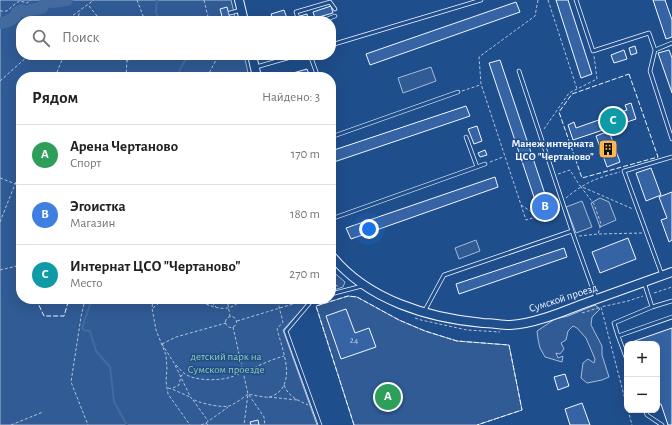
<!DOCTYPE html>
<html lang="ru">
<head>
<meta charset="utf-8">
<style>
	:root { --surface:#fff; --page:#f2f2f2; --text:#222; --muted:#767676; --line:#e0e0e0; --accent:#856535 }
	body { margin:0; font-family:"Alegreya Sans",sans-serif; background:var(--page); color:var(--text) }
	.controls { position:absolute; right:12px; bottom:12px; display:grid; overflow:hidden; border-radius:8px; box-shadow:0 4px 16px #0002 }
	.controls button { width:36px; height:36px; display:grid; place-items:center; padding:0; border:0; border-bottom:1px solid var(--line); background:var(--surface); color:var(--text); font:20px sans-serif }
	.you { position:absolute; left:369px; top:229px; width:14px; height:14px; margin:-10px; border:3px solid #fff; border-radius:50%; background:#1a73e8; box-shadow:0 0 0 6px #1a73e833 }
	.badge { display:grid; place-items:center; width:26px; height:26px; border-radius:50%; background:var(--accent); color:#fff; font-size:13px; font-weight:700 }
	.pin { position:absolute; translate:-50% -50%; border:2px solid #fff; box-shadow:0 1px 4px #0006 }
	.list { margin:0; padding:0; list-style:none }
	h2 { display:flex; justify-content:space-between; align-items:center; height:52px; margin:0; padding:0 16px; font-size:17px }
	h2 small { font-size:13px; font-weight:400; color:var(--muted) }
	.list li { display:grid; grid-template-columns:26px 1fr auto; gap:12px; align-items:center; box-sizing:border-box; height:60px; padding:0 16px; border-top:1px solid var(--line) }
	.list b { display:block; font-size:15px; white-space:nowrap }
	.list p { margin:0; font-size:13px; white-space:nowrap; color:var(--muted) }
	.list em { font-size:13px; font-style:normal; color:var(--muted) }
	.icon { flex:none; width:22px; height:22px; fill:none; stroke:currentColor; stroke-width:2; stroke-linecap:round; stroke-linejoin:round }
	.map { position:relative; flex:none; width:672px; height:425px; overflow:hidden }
	.search { position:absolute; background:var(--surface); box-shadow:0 4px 16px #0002; left:16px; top:16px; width:320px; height:44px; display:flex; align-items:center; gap:10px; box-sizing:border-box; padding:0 14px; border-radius:16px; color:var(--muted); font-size:15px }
	.panel { position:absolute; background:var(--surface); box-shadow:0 4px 16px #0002; left:16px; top:72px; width:320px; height:232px; border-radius:16px }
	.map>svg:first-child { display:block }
	.built { fill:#305b95; stroke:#a8bbd7 }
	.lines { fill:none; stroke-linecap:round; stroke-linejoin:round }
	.stream { stroke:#446ba0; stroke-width:2 }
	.river { stroke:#446ba0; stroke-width:12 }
	.building { fill:#3563a3; stroke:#f2f6ff }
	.lane-casing { stroke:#f2f6ff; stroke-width:4.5 }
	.secondary-casing { stroke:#f2f6ff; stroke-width:10 }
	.path { stroke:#b3c4dc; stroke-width:1; stroke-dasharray:3 2; stroke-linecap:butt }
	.lane { stroke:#1f4e8c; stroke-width:3 }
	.secondary { stroke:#1f4e8c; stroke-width:8 }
	.fence { stroke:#f2f6ff; stroke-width:1; stroke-dasharray:5 2; stroke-linecap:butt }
	.labels { text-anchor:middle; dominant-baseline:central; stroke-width:3; stroke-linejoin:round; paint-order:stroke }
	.number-label { font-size:9px; fill:#c3d1e8 }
	.poi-label { font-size:11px; font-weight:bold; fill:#f2f6ff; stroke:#1f4e8c; text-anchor:end }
	.street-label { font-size:11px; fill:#f2f6ff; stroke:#1f4e8c }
	.park-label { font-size:11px; fill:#97c8a6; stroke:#1f4e8c }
</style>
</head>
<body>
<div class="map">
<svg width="672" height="425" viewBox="0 0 672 425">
	<rect width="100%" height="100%" fill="#1f4e8c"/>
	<path class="built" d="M0,0H231L236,21H21V55H244L249,77H21V299H312L283,330L317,425H0Z
		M431,67L436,81L403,93L398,78Z
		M600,198L609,202L616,220L600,227L591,203Z
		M582,201L592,227L576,233L566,207Z
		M476,240L480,251L459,259L455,248Z
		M331,270L345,282L343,287L331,291Z
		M348,296L357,297L399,320L425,331L457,341L509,345L522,410L477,425H354L316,306Z
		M595,305L600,309L592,317L591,325L602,346V355L609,377L602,380L587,383L581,378L583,363L588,359L594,363L595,359L586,338L577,328L573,326L568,331L566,340L561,343L564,349L560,354L556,353L558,358L563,356L562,362L545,357L540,348L538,339L537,331L555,319L568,316Z"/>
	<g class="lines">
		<path class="stream" d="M157,0L156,12L159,21
			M178,77L180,69L186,59L187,55
			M92,299L82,328L84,330L90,331L96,351L110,367L114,402L127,425"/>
		<path class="river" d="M0,23C7,22 15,20 17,12L22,10L26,12L30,10L42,8L46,1L53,2L67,0"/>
	</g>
	<path class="building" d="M556,0H568L592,74L581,78Z
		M653,0H665L672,20V37L666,39Z
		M516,2L520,12L370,65L366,54Z
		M331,6L333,13L315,18L313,12Z
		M227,7L230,18L223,20L220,9Z
		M284,10L288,21H273L271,14Z
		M307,14L309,21H302L300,16Z
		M635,46L637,53L631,55L629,48Z
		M624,50L627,59L614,63L611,55Z
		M669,50L672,58V93L658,53Z
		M500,60L550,209L539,212L489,63Z
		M307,69L310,77H294L293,73Z
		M631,103L636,119L573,140L568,125L574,122L576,128L627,110L625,105Z
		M466,106L470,116L331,163V151Z
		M477,126L482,141L474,144L468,129Z
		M609,131L620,162L607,167L596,136Z
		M485,150L487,155L480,157L478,153Z
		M651,168L661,195L646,201L636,173Z
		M495,177L498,187L351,239L346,228Z
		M672,192V240L669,242L661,220L667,218L659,197Z
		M628,238L636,259L600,273L592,252Z
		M564,248L567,257L459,294L456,284Z
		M346,309L355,333L369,328L376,347L341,359L326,316Z
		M672,328V425H668L661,404L657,405V344H627V348L626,344Z
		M565,374L569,386L558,390L554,377Z
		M582,403L590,425H570L565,409Z
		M258,420L259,425H251L250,422Z"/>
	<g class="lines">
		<defs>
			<path id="lane" d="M576,0L593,51L649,33L655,50L650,71L672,139
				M230,13L241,10
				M299,21L296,12L330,2L335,9
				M322,21L335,16
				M331,45L481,0
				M655,50L672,43
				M310,55L318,77
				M256,67L298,55
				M519,71L572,231
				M331,137L458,92
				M466,137L477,167
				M331,219L485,164
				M662,275L624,171L672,157
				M644,282L652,307L672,301
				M331,294L362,286
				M313,299L286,331L320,425
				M424,312L444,275L572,231L596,298
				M618,336L614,323L652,307
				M627,360L618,336L672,317
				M645,410L647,415L662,425"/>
			<path id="secondary" d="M239,0L244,21
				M252,55L257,77
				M331,255C367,300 428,318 483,323C492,323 501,325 510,325C532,324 560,313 580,305C611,294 641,283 672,272"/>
		</defs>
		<use href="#lane" class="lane-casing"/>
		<use href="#secondary" class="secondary-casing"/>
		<path class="path" d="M137,0L145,21
			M204,0L209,21
			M538,0L535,16L479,57L481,84L526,220L560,210
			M548,0L577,89
			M89,6L101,21
			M0,11H7L16,3L20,1L27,3L31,0
			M65,21L94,0
			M77,21L80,11
			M125,55L127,61L126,77
			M127,61L134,55
			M55,77L64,55
			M207,77L216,60V55
			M0,81L29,55
			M462,91L480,85
			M544,129L569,93L597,79L594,56
			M490,162L503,157
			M558,174L570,170L580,186L633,209
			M0,178L21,186
			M566,198C584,183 596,178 620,172
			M521,205L538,216
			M0,222L21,169
			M599,234L642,233
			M579,236L598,234L601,224L594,204L581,187
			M0,270L21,265
			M331,282L339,287
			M654,293L672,287
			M85,299L81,317L71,382L88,425
			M153,299L152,308L156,330L166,355L167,368L166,381L168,394L190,425
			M192,299C194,300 197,301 200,302C217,308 228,314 242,299
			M208,299L216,307
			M227,299L230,316
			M162,302L170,299
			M301,302L303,299
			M153,308L164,299
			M582,313L601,307
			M225.5 322a5.5 5.5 0 1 1 11 0a5.5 5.5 0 1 1-11 0Z
			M415,318L421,320L467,330L500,332
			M237,321L303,301
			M233,327L248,394L244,425
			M162,344L174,363L191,398C198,403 220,408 229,406C235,404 243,398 248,394C253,395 266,398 270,397C299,387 282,349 277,329L283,322L277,299
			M162,344L176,337L226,323
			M176,365C179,368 182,372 185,374C195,381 220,381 231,377C249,371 266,361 284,356
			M284,385C288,396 297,400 308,405
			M168,388L172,389L190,397
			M173,388L179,385L181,376L184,374
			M249,395L264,417L265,425
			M269,397L297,400
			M193,400L208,421
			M627,407L601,307L628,301L643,296
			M628,410L632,425
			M206,423L228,407
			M11,425L43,412
			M201,425L206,423L208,425"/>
		<use href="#lane" class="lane"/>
		<use href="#secondary" class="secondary"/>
		<path class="fence" d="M629,74L658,157L582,178L559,112L572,94Z
			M36,299L44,316H64L69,299
			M354,425L316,306L348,296L357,297L399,320L425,331L457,341L509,345L522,410L477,425"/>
	</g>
	<defs>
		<symbol id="building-square" viewBox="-11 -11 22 22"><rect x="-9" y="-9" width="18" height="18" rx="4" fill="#ffb74d" stroke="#1f4e8c"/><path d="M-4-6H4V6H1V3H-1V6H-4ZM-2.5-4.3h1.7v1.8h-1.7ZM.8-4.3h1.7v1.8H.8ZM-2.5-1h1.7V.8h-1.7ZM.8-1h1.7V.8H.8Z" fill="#111"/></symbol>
	</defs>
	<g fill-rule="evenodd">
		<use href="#building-square" x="597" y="138" width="22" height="22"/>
	</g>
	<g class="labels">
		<g class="number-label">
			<text x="354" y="340">24</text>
		</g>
		<g class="poi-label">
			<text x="594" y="143">Манеж интерната<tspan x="594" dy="13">ЦСО "Чертаново"</tspan></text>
		</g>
		<g class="street-label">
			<text transform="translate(563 298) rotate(-18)">Сумской проезд</text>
		</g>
		<g class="park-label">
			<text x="226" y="356">детский парк на<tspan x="226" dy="13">Сумском проезде</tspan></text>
		</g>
	</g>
</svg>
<div class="controls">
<button>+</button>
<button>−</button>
</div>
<div class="you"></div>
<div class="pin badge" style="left:388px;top:397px;background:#2e9e5b">A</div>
<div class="pin badge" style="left:545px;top:207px;background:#3f7fe0">B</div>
<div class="pin badge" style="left:613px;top:121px;background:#0f9aa8">C</div>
<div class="search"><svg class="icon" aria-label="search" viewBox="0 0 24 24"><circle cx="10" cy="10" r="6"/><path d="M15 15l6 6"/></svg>Поиск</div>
<section class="panel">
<h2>Рядом<small>Найдено: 3</small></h2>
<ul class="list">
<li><span class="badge" style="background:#2e9e5b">A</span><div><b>Арена Чертаново</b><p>Спорт</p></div><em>170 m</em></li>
<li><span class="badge" style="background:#3f7fe0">B</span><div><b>Эгоистка</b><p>Магазин</p></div><em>180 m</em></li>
<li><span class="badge" style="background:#0f9aa8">C</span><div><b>Интернат ЦСО &quot;Чертаново&quot;</b><p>Место</p></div><em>270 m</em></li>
</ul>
</section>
</div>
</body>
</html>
